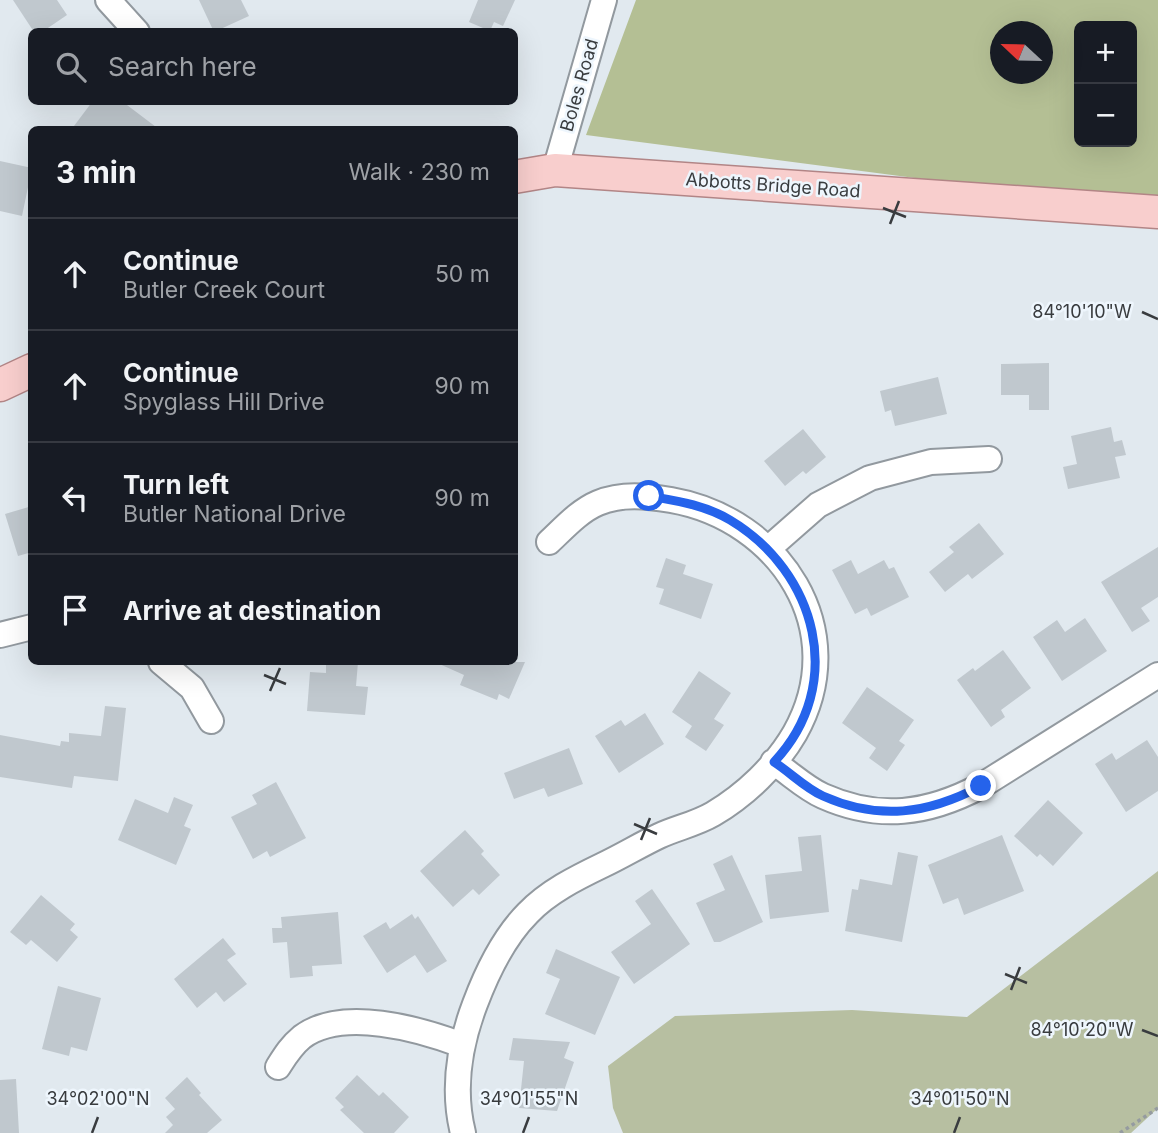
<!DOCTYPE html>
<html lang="en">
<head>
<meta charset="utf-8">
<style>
	:root { --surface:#171b24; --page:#242831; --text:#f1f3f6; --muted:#9ea1a6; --line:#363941 }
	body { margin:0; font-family:Inter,sans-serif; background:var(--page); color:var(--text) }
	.controls { position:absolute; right:21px; top:21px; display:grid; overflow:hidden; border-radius:10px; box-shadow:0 7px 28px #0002 }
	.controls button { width:63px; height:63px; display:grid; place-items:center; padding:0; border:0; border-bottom:2px solid var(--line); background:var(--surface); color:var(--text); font:35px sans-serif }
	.compass { position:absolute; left:990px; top:21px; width:63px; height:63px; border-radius:50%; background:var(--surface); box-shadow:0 7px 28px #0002; rotate:292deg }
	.stop { position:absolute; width:21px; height:21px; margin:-16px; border:5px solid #2563eb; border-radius:50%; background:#fff }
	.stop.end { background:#2563eb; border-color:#fff; box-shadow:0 2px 7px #0008 }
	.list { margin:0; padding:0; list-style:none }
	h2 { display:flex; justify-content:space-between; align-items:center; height:91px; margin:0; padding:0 28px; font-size:30px }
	h2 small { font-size:23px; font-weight:400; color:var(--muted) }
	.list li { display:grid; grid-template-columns:46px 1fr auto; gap:21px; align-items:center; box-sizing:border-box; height:112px; padding:0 28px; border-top:2px solid var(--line) }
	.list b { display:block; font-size:26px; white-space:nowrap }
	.list p { margin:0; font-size:23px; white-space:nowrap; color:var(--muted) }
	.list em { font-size:23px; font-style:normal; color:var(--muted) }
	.icon { flex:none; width:38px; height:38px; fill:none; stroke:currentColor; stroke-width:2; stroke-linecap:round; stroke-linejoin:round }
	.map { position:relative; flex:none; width:1158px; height:1133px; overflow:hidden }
	.search { position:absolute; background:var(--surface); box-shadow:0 7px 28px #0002; left:28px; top:28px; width:490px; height:77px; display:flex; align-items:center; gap:18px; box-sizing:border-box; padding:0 24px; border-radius:10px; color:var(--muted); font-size:26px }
	.panel { position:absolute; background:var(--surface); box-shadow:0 7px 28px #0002; left:28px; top:126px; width:490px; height:539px; border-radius:10px }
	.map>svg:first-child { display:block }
	.green { fill:#b7bfa1 }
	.forest { fill:#b4bf94; fill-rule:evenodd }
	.building { fill:#c0c8ce }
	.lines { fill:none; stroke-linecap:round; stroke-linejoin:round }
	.minor-casing { stroke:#92999f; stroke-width:28 }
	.major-casing { stroke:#b28586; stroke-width:35 }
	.path { stroke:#959ba0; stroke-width:3.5; stroke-dasharray:3.5 3.5; stroke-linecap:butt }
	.minor { stroke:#fff; stroke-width:24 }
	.major { stroke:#f8cecd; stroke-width:32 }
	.route { stroke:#2563eb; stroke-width:9 }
	.ticks { fill:none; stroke:#393c3f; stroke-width:2.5 }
	.labels { text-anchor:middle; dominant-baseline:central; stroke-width:5; stroke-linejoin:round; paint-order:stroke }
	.street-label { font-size:18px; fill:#393c3f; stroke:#eef6fd }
	.ticks-label { font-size:18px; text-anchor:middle; fill:#393c3f; stroke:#eef6fd; stroke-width:5; stroke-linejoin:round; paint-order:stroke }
</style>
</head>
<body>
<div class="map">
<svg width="1158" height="1133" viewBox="0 0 1158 1133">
	<rect width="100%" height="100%" fill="#e1e9ef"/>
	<path class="green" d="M1158,871V1108L1131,1133H623L613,1108L608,1066L675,1016L852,1010L967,1017Z"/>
	<path class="forest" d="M636,0H1158V202L961,184L586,135ZM1079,26H1132V142H1079ZM1000,32H1042V74H1000Z"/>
	<path class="building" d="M13,0H57L67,15L42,32H34Z
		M199,0H241L249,16L214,32Z
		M478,0H515L503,26L494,22L490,31L469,22Z
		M92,102H123L160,130H71Z
		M0,161L32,168L22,216L0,211Z
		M1049,363V410H1029V395H1001V364Z
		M938,377L947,414L895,426L891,410L885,412L880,391Z
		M1111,427L1114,442L1122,440L1126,455L1115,457L1120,478L1068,489L1063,467L1077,464L1071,436Z
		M803,429L826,457L806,474L803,471L785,486L764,461Z
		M32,506V552L18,556L5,514Z
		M979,523L1004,554L972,579L968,574L945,592L929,572L954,552L949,547Z
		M1158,547V597L1141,608L1150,621L1132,632L1101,582Z
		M666,558L686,565L683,574L713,584L701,619L659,604L664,589L656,587Z
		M851,560L858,574L884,560L889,569L894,567L909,597L871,616L867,608L855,614L832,570Z
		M1085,618L1107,651L1062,681L1033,637L1057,620L1065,632Z
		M1003,650L1031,688L1001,710L1005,717L991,727L957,680L973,668L975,671Z
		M326,662H358L356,686L368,687L365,715L307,711L310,672L326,673Z
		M435,662H525L509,699L499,694L497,700L460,685L464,675Z
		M699,671L731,693L714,719L724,725L706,751L685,737L692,726L672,712Z
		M867,687L914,720L899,741L905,745L887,771L869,758L876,748L842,723Z
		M105,706L126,708L118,781L74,776L72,788L0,777V735L60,746L61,741L69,742V733L101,736Z
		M645,713L664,744L619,773L595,736L621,720L625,726Z
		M1147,740L1158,757V791L1126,812L1095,764L1112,753L1116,760Z
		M569,748L583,784L548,797L544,788L514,799L504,773Z
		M276,782L306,838L270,857L267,851L253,859L231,817L257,804L252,795Z
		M174,797L193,805L184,826L191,829L176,865L118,840L135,799L168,813Z
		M1048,800L1083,833L1053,866L1040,854L1037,857L1014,836Z
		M465,830L484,851L481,854L500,875L479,895L473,889L453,907L420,871Z
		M821,835L829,912L770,919L765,875L802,871L798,837Z
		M1002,835L1024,891L964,915L958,898L943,904L928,865Z
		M898,852L918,856L902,942L845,931L852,889L858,890L860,879L892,885Z
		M732,855L763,922L720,942H714L696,903L725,890L713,864Z
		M652,889L690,944L634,984L611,952L651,924L635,901Z
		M41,895L75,924L70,930L78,937L57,962L31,940L26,945L10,932Z
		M338,912L342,964L312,966L313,976L290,978L287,942L273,943L272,928H282L281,917Z
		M412,914L415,919L418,916L447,961L427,973L415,955L387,973L363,936L386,922L390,929Z
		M223,938L236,954L227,960L247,984L224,1002L216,992L197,1008L174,979Z
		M556,949L620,977L595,1035L545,1014L560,979L546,973Z
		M58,986L101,998L87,1051L71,1047L69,1056L42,1049Z
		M513,1038L570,1042L564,1058L574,1062L557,1111L519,1108L524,1061L509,1060Z
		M357,1075L379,1096L383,1092L409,1117L394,1133H364L340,1110L344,1107L335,1098Z
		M187,1077L201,1093L199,1095L222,1120L207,1133H165L173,1125L166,1117L175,1109L165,1098Z
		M16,1079L19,1133H0V1080Z"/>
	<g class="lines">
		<defs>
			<path id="minor" d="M108,0L137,32
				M555,170L604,0
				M769,548L818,505L870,478L931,462L989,459
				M0,635L32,627
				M161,662L192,688L211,721
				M773,762C790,773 805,788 823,796C879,821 928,814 981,786L1158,675
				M278,1067C285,1056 291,1046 302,1037C342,1007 420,1029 462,1045
				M463,1133C452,1089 459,1046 475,1004C487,972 503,938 528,913C548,892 576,878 603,865C622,856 640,845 659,836C676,828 696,824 713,814C745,795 776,766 795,733C853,630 780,519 671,500C647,496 622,493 598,503C579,511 564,528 549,542"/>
			<path id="major" d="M514,177L555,170L1158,212
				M0,385L32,370"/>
		</defs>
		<use href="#minor" class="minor-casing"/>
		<use href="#major" class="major-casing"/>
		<path class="path" d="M1120,1133L1158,1108"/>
		<use href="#minor" class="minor"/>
		<use href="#major" class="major"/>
	</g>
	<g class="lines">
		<path class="route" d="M649,496C678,501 705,505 730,520C817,572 847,685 774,762C791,773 805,788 823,796C879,821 928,814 981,786"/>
	</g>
	<path class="ticks" d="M883,208L906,217M890,224L899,201M1142,312L1158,319M264,675L286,684M270,691L280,668M634,824L657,834M641,840L650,818M1005,974L1027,983M1011,990L1020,967M1142,1030L1158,1036M92,1133L98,1117M523,1133L529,1117M954,1133L960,1117"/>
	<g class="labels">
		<g class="street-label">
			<text transform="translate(579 85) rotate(-74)">Boles Road</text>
			<text transform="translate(773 185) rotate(4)">Abbotts Bridge Road</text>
		</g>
	</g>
	<g class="ticks-label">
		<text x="1082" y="318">84°10'10"W</text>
		<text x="1082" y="1036">84°10'20"W</text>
		<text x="98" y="1105">34°02'00"N</text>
		<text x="529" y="1105">34°01'55"N</text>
		<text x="960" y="1105">34°01'50"N</text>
	</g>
</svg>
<div class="controls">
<button>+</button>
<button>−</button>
</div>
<svg class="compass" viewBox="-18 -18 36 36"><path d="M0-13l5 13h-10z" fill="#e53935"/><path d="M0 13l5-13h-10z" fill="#9ea1a6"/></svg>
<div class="stop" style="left:649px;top:496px"></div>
<div class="stop end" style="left:981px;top:786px"></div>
<div class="search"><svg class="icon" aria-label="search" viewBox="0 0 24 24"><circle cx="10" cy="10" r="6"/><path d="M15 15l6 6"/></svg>Search here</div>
<section class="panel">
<h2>3 min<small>Walk · 230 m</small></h2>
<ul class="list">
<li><svg class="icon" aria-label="ahead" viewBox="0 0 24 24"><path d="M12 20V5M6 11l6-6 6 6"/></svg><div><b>Continue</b><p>Butler Creek Court</p></div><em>50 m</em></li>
<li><svg class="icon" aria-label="ahead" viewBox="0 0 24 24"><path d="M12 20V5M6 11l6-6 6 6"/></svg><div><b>Continue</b><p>Spyglass Hill Drive</p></div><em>90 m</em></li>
<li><svg class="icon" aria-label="left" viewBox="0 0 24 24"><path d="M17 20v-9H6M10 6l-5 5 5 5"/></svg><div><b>Turn left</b><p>Butler National Drive</p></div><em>90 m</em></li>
<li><svg class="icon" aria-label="arrive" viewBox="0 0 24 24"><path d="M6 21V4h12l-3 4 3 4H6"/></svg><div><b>Arrive at destination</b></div></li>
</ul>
</section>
</div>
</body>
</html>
